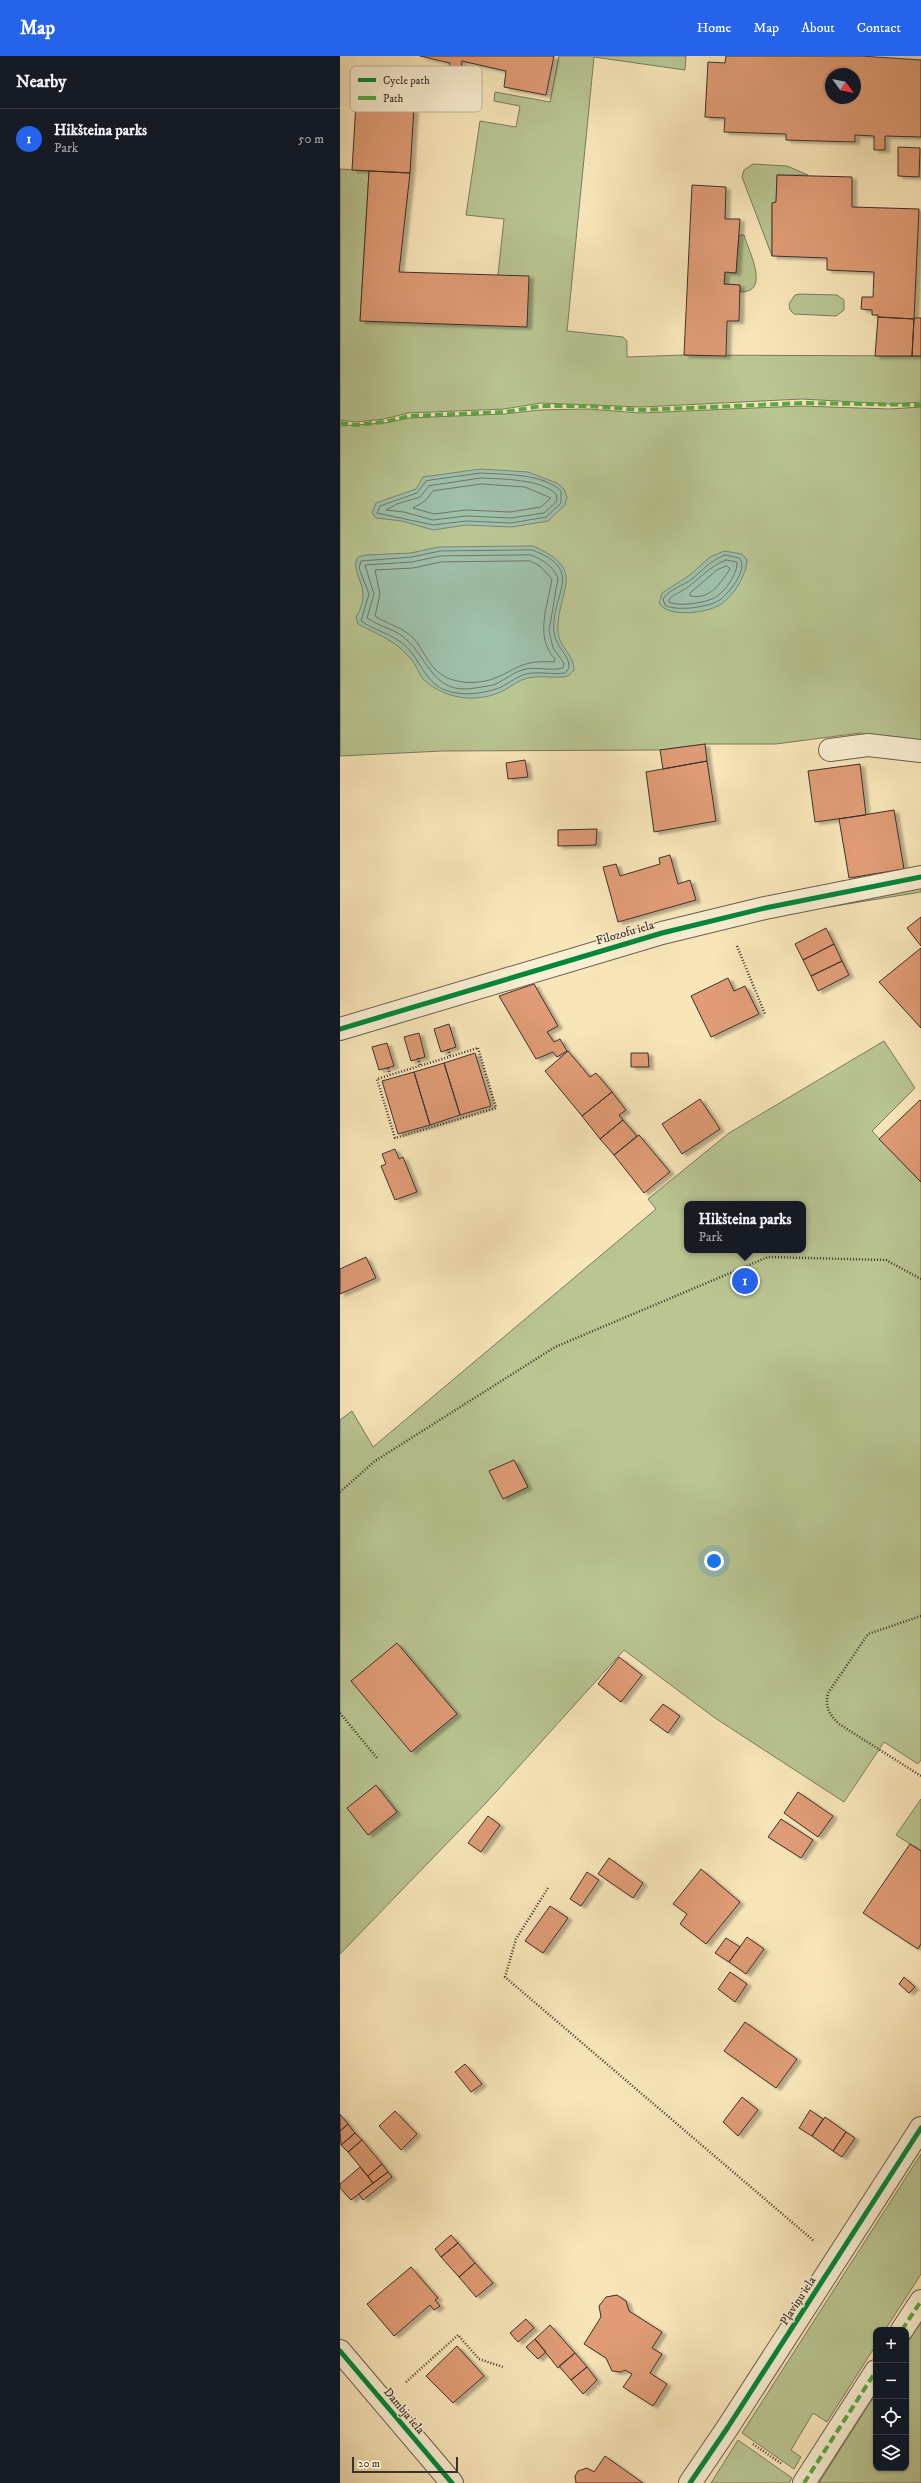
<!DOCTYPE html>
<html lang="en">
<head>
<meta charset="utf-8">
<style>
	:root { --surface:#171b24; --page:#20242c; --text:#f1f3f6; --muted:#9ea1a6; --line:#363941; --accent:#2563eb }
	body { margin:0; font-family:"IM FELL DW Pica",serif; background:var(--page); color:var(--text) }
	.controls { position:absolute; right:12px; bottom:12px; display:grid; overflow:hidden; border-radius:8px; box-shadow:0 1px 3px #0004 }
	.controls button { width:36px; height:36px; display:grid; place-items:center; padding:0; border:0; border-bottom:1px solid var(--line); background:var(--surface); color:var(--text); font:20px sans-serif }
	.compass { position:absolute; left:485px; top:12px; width:36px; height:36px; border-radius:50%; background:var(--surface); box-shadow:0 1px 3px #0004; rotate:123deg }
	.scale { position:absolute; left:12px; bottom:10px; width:106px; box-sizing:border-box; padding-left:4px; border:2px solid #3c302a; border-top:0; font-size:11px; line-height:14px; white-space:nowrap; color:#3c302a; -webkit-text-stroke:3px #faefd2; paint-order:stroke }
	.you { position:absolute; left:374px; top:1505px; width:14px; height:14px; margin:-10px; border:3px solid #fff; border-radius:50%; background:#1a73e8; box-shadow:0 0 0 6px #1a73e833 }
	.badge { display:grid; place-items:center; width:26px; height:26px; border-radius:50%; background:var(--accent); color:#fff; font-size:13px; font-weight:700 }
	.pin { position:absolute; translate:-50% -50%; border:2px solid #fff; box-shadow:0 1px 4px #0006 }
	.popup { position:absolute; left:344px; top:1145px; width:122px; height:52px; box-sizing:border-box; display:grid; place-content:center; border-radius:8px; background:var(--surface); filter:drop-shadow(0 1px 3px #0005); font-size:13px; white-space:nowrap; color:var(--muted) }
	.popup b { font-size:15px; color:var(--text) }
	.popup::after { content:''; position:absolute; left:50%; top:100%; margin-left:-8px; border:8px solid transparent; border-top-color:var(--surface) }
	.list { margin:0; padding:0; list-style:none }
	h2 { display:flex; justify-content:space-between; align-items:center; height:52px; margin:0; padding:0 16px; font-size:17px }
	h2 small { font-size:13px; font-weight:400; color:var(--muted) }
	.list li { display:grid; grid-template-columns:26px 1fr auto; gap:12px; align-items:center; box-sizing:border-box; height:60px; padding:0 16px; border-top:1px solid var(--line) }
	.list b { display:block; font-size:15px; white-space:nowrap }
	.list p { margin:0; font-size:13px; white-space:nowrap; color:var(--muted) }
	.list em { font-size:13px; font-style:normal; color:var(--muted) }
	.icon { flex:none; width:22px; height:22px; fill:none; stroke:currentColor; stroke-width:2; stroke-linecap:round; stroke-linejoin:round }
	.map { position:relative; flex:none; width:581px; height:2427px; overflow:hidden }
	header { display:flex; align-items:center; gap:24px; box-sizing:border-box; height:56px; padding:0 20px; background:var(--accent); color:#fff }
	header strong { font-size:19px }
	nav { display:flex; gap:22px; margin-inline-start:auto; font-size:14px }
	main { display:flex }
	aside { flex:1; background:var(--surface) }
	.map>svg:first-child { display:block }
	.green { fill:#b9c692; stroke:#7a7b5e; fill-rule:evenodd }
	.water { fill:#9fc0aa; stroke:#778677 }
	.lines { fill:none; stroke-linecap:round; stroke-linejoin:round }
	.shore { stroke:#6e786a; stroke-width:1 }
	.building { fill:#e09c76; stroke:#3c302a; fill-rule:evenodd; filter:url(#shadow) }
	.minor-casing { stroke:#6b5e4e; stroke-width:24 }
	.path { stroke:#3c302a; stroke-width:2.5; stroke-dasharray:1 2; stroke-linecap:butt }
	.minor { stroke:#faefd2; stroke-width:22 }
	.quiet { stroke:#55ab44; stroke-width:4; stroke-dasharray:8 4; stroke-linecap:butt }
	.cycleway-casing { stroke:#faefd2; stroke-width:8 }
	.cycleway { stroke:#00873e; stroke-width:5 }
	.labels { text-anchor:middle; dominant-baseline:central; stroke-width:3; stroke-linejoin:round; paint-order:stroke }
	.street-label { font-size:12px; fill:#3c302a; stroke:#faefd2 }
	.key { fill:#faefd2; stroke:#c1b6a0; stroke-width:1 }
	.key-label { font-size:11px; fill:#3c302a }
</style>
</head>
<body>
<header>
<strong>Map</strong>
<nav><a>Home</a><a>Map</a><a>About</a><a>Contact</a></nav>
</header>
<main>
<aside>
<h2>Nearby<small></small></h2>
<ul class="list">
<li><span class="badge">1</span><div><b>Hikšteina parks</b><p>Park</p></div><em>50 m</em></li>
</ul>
</aside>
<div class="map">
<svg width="581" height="2427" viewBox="0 0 581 2427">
	<defs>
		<filter id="shadow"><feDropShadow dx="4.5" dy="2.5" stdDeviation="1" flood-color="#0004"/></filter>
	</defs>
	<rect width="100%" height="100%" fill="#f8e6b9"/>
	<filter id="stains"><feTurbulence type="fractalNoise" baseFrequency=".005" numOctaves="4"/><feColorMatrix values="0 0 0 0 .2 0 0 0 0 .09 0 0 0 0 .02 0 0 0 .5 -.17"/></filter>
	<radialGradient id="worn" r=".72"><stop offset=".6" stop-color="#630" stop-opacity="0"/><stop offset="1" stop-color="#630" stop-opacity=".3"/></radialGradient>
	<path class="green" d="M219,0H346L345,14L254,1L227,275L283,281L287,285V301L344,299L581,300V346L550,348L462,343L301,351L201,347L164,353L68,357L44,363L16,366L0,364V113L29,115L20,265L158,219L164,163L126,159L140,65L176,71L180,50L154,45L155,36L210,46Z
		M413,108L447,110L468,119H437L436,146L432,147V200L402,121L404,114Z
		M399,179H404C409,196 431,237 400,236V229L384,228L385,216L396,217Z
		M460,238L497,239L504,244V254L496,260L454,258L450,254L449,248L455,239Z
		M460,350L549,353L581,351V688L520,677L436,688H365L320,694L102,695L0,700V370L45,367L69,362L164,358L200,354L247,353L300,357Z
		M581,832V836L489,851Z
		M544,985L575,1032L532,1075L581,1126V1704L578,1708L544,1686L504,1746L375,1662L284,1594L146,1747L0,1898V1364L12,1355L33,1391L316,1153L308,1143L389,1077ZM347,1148H463V1194H347Z
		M581,1743V1795L556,1779Z
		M581,2098V2218L545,2274H536V2289L487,2366L473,2357L451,2394L461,2401L454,2413L402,2377Z
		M581,2265V2427H479L536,2337V2412H566V2289Z
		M398,2384L452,2422L449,2427H371Z"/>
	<path class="water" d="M141,413L188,416L217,427L224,433L227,441L225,449L208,465L172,471L126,469L93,474L62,465L36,462L32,457L36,447L76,433L83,421Z
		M193,490C249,515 217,532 218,575C218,591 234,597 234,614L228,620C215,623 202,619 188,622C177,624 169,633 158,637C133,647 104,642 84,624C78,618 77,609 71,603C56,585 39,579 18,568L16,561C35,531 8,517 18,501L26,499L71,497L99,491Z
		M384,495L402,498L407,504C406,519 396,536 384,546C372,557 328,563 319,547L322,537L350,519L370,501Z"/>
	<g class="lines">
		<path class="shore" d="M141,417C166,419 202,417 221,435V447L206,461L171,467L126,465L93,469L37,457L40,450L77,437L86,425Z
			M141,422C162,423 201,423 216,438L217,445L204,457L171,462L126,460L93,464L64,456L46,454L57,448L80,441L89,430Z
			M142,428L185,431L211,442L201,451L170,456L126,454L94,458L73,452L85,445L93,435Z
			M192,494C247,514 210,539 214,576C216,593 230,598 229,612L225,617C212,619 199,615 186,618C175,621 166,630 156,633C138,639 112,641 96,629C81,617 77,598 62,587C49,577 34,574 21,565L29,538L19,512L21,505L72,501L100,495Z
			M191,499C203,504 213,510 218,522L209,575L213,592L224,607L223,612C211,615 198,611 186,613C175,615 166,623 156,628C150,630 141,631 135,632C94,639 90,606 67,584C56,573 40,571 27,562L34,538L25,509L72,506L100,500Z
			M385,499L399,502C409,512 390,536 381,543C372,551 335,556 325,549L323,543C329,533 343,530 352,523C364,513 370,505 385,499Z
			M386,504L397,506C398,518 383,539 372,543C362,547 338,551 329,546C329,540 335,539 340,536C357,527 367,511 386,504Z
			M190,505L200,510L212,523C208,549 194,581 215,603L214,606C181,604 180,612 153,623C134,629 109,628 95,613C85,603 81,588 70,579C59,570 45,567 35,560L40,538L35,514L73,512L101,506Z
			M387,510L390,513C380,528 370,544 350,540V537L377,514Z"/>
	</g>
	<path class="building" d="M80,0H214L206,39L164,31L166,15L122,5L120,19L109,18L110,7Z
		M386,0H521L581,4V81L545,80V94H534V80L515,79V86L446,84V78L384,76L385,62L365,61L368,6L385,7ZM491,18H515V42H491Z
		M17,30L75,34L70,117L12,114Z
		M558,91L580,92L579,121L558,120Z
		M29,115L70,117L59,216L189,220L187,271L20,265Z
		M437,119L512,121V151L579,153L574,263L538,261V259H532V254L521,253L522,241H533L534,216L487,214V202L432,200V147L436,146Z
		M352,129L386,131L385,163H400L396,217L385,216L384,228L400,229L399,265H387L386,300L344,299Z
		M538,261L574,263L572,300H535Z
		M574,262H581V300H572Z
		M365,688L367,705L323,713L320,694Z
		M185,704L188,721L168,723L166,707Z
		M367,705L376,765L314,776L306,716Z
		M520,708L526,759L475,766L468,715Z
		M554,754L564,813L509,822L499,763Z
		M257,773L256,789L218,790V774Z
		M330,799L338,828L350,824L356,844L278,866L263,811L276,808L280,820L320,808L319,802Z
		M581,861V890L567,872Z
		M486,872L494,888L463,904L455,888Z
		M494,888L502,905L471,920L463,904Z
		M581,892V972L539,926Z
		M502,905L509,919L478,935L471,920Z
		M388,922L394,935L405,930L419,958L371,981L351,940Z
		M194,928L218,970L207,976L214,986L220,983L227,995L217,1001L213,996L196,1003L159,940Z
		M109,968L116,991L101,996L94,973Z
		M79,977L85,1001L71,1005L64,981Z
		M47,987L54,1010L39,1014L32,991Z
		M228,995L250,1021L256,1017L272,1036L242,1060L205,1015Z
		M135,997L151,1050L120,1059L104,1007Z
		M291,997H308L309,1011H291Z
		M104,1007L120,1059L90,1069L74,1016Z
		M74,1016L90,1069L58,1078L42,1025Z
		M272,1036L286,1054L279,1059L283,1064L260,1083L242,1060Z
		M360,1043L380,1073L342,1098L322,1068Z
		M580,1044L581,1045V1126L539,1083Z
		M283,1064L297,1080L274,1099L260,1083Z
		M299,1079L330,1116L304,1137L274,1099Z
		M55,1093L59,1103L63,1101L77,1136L55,1144L41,1110L46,1108L42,1098Z
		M26,1201L36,1222L0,1238V1213Z
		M174,1404L188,1431L163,1443L149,1415Z
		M57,1587L117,1658L71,1696L11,1625Z
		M279,1601L302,1619L281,1646L258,1628Z
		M323,1648L340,1660L328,1677L310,1664Z
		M36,1729L57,1756L28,1779L7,1752Z
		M458,1736L493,1760L478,1781L444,1757Z
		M148,1760L160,1769L141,1796L128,1787Z
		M441,1763L473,1784L461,1802L428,1781Z
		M570,1788L581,1795V1888L578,1893L523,1857Z
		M269,1802L303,1827L293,1842L258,1818Z
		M361,1813L400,1846L366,1888L340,1868L347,1858L333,1848Z
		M247,1816L259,1824L241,1850L230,1843Z
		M210,1850L228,1862L203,1897L185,1885Z
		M407,1881L424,1893L406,1918L389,1906Z
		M386,1882L400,1891L389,1906L375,1897Z
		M390,1916L407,1928L395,1946L378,1933Z
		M564,1921L575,1931L569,1937L559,1928Z
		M405,1966L457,2003L436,2032L384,1995Z
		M125,2008L142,2028L131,2036L115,2016Z
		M402,2041L418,2054L398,2080L383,2066Z
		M470,2054L483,2063L472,2080L459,2072Z
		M55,2055L77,2078L61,2094L39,2070Z
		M0,2058L8,2068L0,2075Z
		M485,2061L506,2076L493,2095L472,2080Z
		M8,2068L15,2077L1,2089L0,2075Z
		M506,2076L515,2082L502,2101L493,2095Z
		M15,2077L22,2084L8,2096L1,2089Z
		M22,2084L42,2108L28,2120L8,2096Z
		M42,2108L48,2116L33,2127L28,2120Z
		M20,2111L33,2127L11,2144L0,2132V2128Z
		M48,2116L52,2121L23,2144L19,2138Z
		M111,2179L118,2187L101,2201L95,2193Z
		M118,2187L135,2207L119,2221L101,2201Z
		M135,2207L153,2227L136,2241L119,2221Z
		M71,2211L98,2242L95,2244L100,2250L94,2254L90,2249L54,2280L27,2248Z
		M277,2239L286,2245L289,2255L322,2276L312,2292L322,2298L310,2317L327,2328L313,2350L283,2331L292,2318L285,2314L281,2316L272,2315L266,2302L244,2288L261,2261L259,2250L266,2241Z
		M186,2263L194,2272L178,2286L170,2277Z
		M210,2269L235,2297L218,2312L195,2283Z
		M195,2283L206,2296L198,2303L186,2291Z
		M117,2290L144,2320L113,2347L86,2320Z
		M235,2297L247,2311L231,2324L219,2310Z
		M247,2311L257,2324L243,2338L231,2324Z
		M265,2400L303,2427H236L235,2420L238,2415L247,2412L254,2416Z"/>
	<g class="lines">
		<defs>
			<path id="minor" d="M490,694L528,689L581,695
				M0,973L322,877L425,852L581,821
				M562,2274L581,2245
				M0,2295L112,2427
				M350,2427L388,2371L581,2072
				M464,2427L536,2315"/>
		</defs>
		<use href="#minor" class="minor-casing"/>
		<path class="path" d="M397,890L425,958
			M138,992L156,1052L55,1082L37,1023Z
			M108,993L110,1000
			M78,1002L80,1009
			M48,1012L50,1018
			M0,1436L35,1405L215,1291L428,1201L546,1204L581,1223
			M581,1560L528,1578L488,1637C485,1651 489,1658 499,1668L581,1720
			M0,1657L37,1702
			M208,1832L176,1883L165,1921L474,2185
			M66,2326L118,2279L139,2303L163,2311
			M413,2388L442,2408"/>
		<use href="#minor" class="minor"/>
		<path class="quiet" d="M0,367L15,369L44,366L69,360L165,356L201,350H247L301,354L463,347L581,349
			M562,2274L581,2245
			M464,2427L536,2315"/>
		<defs>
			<path id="cycleway" d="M0,973L322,877L425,852L581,821
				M0,2295L112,2427
				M350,2427L388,2371L581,2072"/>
		</defs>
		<use href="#cycleway" class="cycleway-casing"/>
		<use href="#cycleway" class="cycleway"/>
	</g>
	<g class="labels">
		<g class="street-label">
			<text transform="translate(285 877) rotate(-16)">Filozofu iela</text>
			<text transform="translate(458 2245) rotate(-57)">Pļaviņu iela</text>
			<text transform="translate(64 2355) rotate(50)">Dambja iela</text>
		</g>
	</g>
	<rect x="10" y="10" width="132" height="46" rx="6" class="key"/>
	<rect x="18" y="22" width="18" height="4" fill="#00873e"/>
	<rect x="18" y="40" width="18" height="4" fill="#55ab44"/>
	<g class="key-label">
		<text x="43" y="28">Cycle path</text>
		<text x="43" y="46">Path</text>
	</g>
	<rect width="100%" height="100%" filter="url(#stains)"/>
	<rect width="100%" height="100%" fill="url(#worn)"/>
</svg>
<div class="controls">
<button>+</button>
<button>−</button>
<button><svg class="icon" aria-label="locate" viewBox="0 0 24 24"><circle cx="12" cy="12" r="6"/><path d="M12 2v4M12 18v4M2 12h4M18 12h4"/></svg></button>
<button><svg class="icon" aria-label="layers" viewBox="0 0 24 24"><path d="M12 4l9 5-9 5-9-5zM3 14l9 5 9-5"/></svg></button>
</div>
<svg class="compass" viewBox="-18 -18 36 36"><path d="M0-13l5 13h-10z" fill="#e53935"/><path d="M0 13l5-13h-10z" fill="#9ea1a6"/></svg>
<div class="scale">20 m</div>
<div class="you"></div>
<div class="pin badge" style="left:405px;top:1225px">1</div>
<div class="popup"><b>Hikšteina parks</b>Park</div>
</div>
</main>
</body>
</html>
